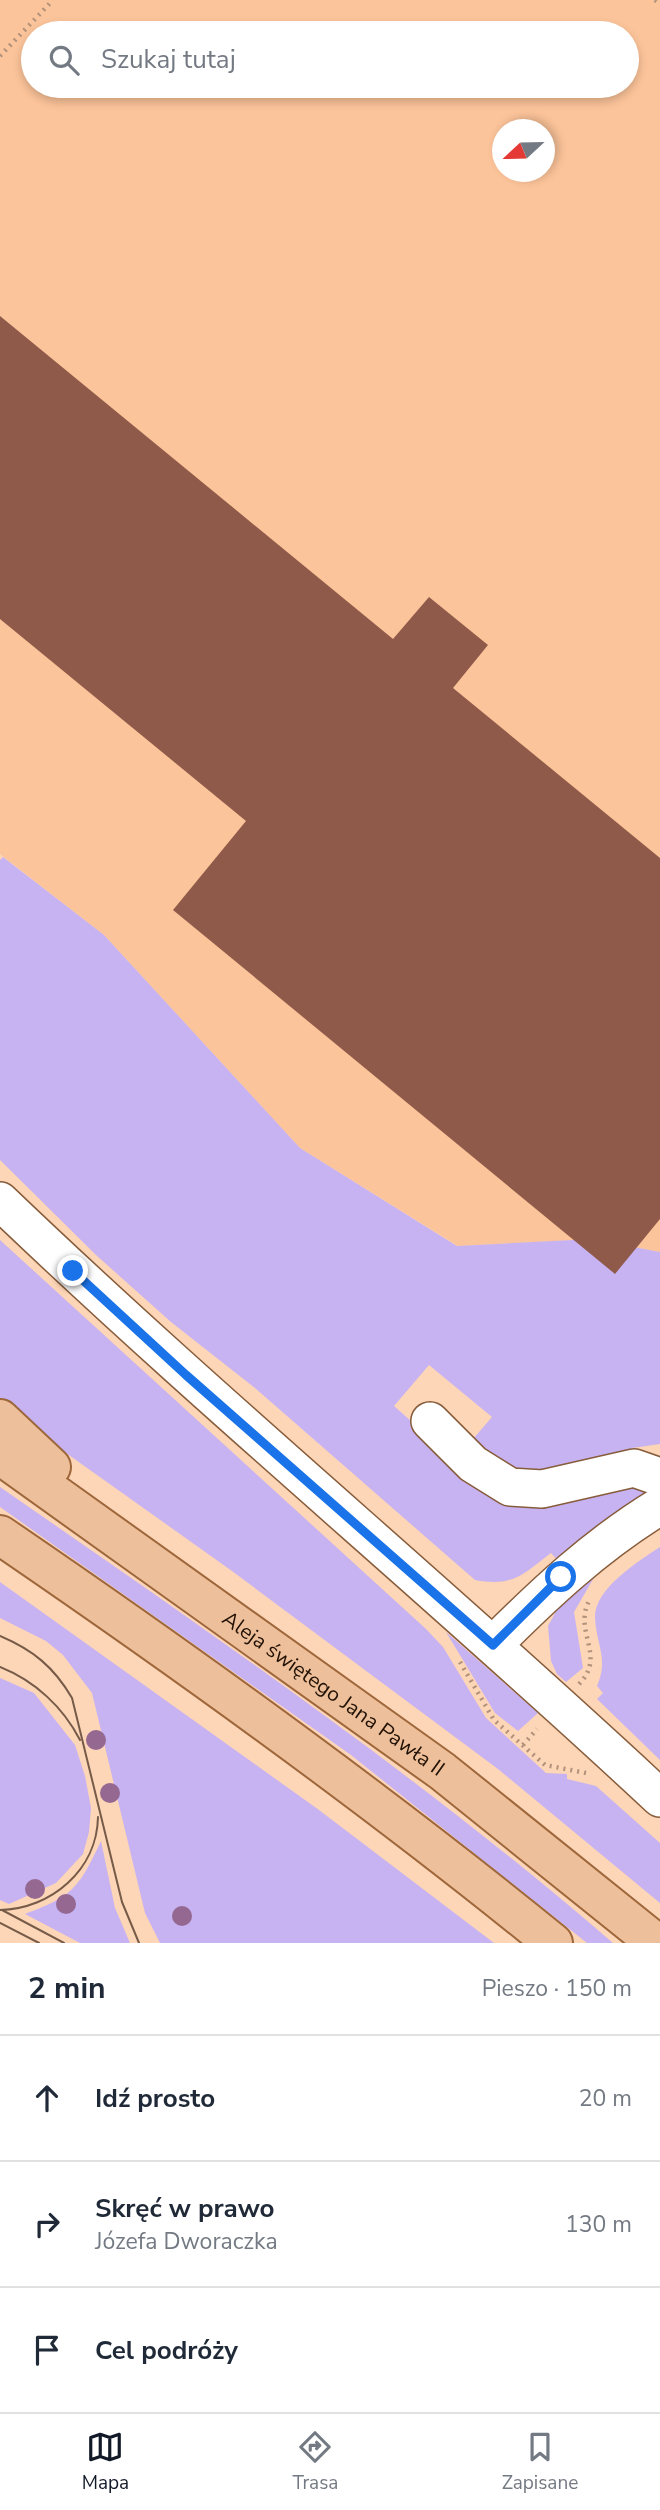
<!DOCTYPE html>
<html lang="pl">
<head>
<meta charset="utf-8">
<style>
	:root { --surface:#fff; --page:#f2f2f3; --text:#1f2937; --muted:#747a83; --line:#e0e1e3; --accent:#111827 }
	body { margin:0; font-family:"Nunito Sans",sans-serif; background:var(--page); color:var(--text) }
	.compass { position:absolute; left:492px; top:119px; width:63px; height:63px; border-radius:50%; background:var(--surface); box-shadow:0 4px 10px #0003; rotate:248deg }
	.stop { position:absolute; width:21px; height:21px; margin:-16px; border:5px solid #1a73e8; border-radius:50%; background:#fff }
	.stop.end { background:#1a73e8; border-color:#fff; box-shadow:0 2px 7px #0008 }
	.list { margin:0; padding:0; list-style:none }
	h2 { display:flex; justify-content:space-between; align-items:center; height:91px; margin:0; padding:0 28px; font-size:30px }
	h2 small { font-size:23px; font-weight:400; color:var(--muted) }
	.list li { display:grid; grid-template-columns:46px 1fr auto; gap:21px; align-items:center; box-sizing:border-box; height:126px; padding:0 28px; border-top:2px solid var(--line) }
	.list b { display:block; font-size:26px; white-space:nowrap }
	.list p { margin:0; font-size:23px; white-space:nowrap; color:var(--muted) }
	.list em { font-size:23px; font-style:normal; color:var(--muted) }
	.icon { flex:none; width:38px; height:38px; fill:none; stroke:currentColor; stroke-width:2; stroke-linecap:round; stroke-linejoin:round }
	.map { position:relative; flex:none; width:660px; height:1943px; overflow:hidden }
	.search { position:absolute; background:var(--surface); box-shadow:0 4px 10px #0003; left:21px; right:21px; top:21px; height:77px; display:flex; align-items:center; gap:18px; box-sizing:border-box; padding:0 24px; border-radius:38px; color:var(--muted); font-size:26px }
	.sheet { height:469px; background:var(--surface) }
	nav { display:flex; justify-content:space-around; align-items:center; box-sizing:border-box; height:98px; border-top:2px solid var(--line); background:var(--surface); font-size:19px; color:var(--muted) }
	nav a { display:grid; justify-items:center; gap:4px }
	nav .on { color:var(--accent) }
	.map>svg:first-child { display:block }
	.built { fill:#fcc49a; fill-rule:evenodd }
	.green { fill:#c7b3f2 }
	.building { fill:#8f5a49 }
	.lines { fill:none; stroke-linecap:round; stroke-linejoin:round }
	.minor-casing { stroke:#875c3a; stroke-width:40 }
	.major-casing { stroke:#9e673b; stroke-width:42 }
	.path { stroke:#b2927a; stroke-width:4.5; stroke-dasharray:2 5; stroke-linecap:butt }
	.minor { stroke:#fff; stroke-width:37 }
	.major { stroke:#edc09b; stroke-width:38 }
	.tram { stroke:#755b48; stroke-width:2 }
	.tree { fill:#946890 }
	.route { stroke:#1a73e8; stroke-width:9 }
	.labels { text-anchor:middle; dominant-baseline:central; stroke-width:6; stroke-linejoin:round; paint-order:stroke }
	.street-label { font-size:21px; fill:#221104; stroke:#fff }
</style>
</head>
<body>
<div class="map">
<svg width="660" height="1943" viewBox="0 0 660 1943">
	<rect width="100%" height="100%" fill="#fdd5b7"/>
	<path class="built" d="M0,0H660V1252L592,1239L458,1246L300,1148L104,935L0,854ZM33,33H627V86H33ZM503,130H544V172H503Z"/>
	<path class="green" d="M3,857L104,935L300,1148L457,1246L592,1239L660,1252V1444L632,1448L625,1457L550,1473L507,1475L473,1439L492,1417L429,1365L394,1406L470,1473L643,1483L647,1496L560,1563L551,1553C522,1575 513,1587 475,1580L255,1388L171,1322L96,1255L0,1160V860Z
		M0,1240L426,1629L443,1647L486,1718L546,1773L567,1774V1779L596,1786L660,1843V1903L498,1769L232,1571L0,1406Z
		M0,1487C209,1632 420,1776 613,1943H587L351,1755L0,1507Z
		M660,1547V1760L597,1699L603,1693L597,1686C609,1658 596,1645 595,1617C595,1588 639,1561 660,1547Z
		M603,1562L574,1612L583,1668L566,1682L557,1674L551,1661L548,1626L560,1604Z
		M0,1582L319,1810L494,1943H160L145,1913L92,1693L63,1655L46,1641L0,1618Z
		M446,1632L538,1713L518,1731L495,1713Z
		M0,1678L34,1693L75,1745L85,1776L91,1808L89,1832L83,1854L56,1883L9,1904L0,1900Z
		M101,1841L115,1908L130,1943H80L25,1914C74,1896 79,1887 101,1841Z"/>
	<path class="building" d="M0,316L393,639L429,597L488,645L453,688L660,858V1219L615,1274L173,910L246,821L0,619Z"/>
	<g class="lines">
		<defs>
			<path id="minor" d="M0,1201C214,1406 443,1595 660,1798
				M430,1421L473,1464L510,1487L542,1489L634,1468L660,1477
				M493,1645C545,1593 596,1545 660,1506"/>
			<g id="major">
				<path d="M0,1419L51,1467"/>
				<path id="s1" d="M0,1455L442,1771L656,1943"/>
				<path d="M0,1535C189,1664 375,1798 553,1943"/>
			</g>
		</defs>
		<use href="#minor" class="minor-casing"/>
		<use href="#major" class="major-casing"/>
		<path class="path" d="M655,0L660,4
			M0,56L53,0
			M460,1662L494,1720L545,1765L586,1773
			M579,1684C607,1656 573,1632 589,1601
			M523,1745L537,1729"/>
		<use href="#minor" class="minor"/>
		<use href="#major" class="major"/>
		<path class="tram" d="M0,1636C33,1650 54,1667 72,1698L122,1902L139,1943
			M0,1667C35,1681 63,1707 80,1740
			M0,1910C51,1909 97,1870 98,1817
			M2,1910L64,1943
			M0,1923L39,1943"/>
	</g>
	<g class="tree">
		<circle cx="96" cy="1740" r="10"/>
		<circle cx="110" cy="1793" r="10"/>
		<circle cx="35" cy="1889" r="10"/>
		<circle cx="66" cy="1904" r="10"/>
		<circle cx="182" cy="1916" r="10"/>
	</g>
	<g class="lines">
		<path class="route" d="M73,1271L186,1375L493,1645L561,1577"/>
	</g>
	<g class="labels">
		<g class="street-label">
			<text stroke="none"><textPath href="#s1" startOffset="410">Aleja świętego Jana Pawła II</textPath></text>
		</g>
	</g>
</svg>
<svg class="compass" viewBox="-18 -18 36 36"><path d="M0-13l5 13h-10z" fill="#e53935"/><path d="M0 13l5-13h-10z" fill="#747a83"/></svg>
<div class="stop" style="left:561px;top:1577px"></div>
<div class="stop end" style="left:73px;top:1271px"></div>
<div class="search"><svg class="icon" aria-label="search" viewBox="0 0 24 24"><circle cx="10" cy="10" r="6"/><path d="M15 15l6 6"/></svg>Szukaj tutaj</div>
</div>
<section class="sheet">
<h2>2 min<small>Pieszo · 150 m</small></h2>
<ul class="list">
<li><svg class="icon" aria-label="ahead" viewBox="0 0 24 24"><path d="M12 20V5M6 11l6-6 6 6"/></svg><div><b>Idź prosto</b></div><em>20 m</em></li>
<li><svg class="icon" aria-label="right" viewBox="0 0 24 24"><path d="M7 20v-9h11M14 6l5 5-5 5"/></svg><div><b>Skręć w prawo</b><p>Józefa Dworaczka</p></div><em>130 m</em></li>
<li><svg class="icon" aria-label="arrive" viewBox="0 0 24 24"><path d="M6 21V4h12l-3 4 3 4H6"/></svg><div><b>Cel podróży</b></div></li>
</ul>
</section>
<nav>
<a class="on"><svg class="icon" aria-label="map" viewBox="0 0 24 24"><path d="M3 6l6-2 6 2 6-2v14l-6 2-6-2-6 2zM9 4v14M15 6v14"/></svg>Mapa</a>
<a><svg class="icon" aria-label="directions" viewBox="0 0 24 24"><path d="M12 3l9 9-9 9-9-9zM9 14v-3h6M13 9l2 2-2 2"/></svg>Trasa</a>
<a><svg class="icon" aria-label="saved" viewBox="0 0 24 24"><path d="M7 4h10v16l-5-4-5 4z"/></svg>Zapisane</a>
</nav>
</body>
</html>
